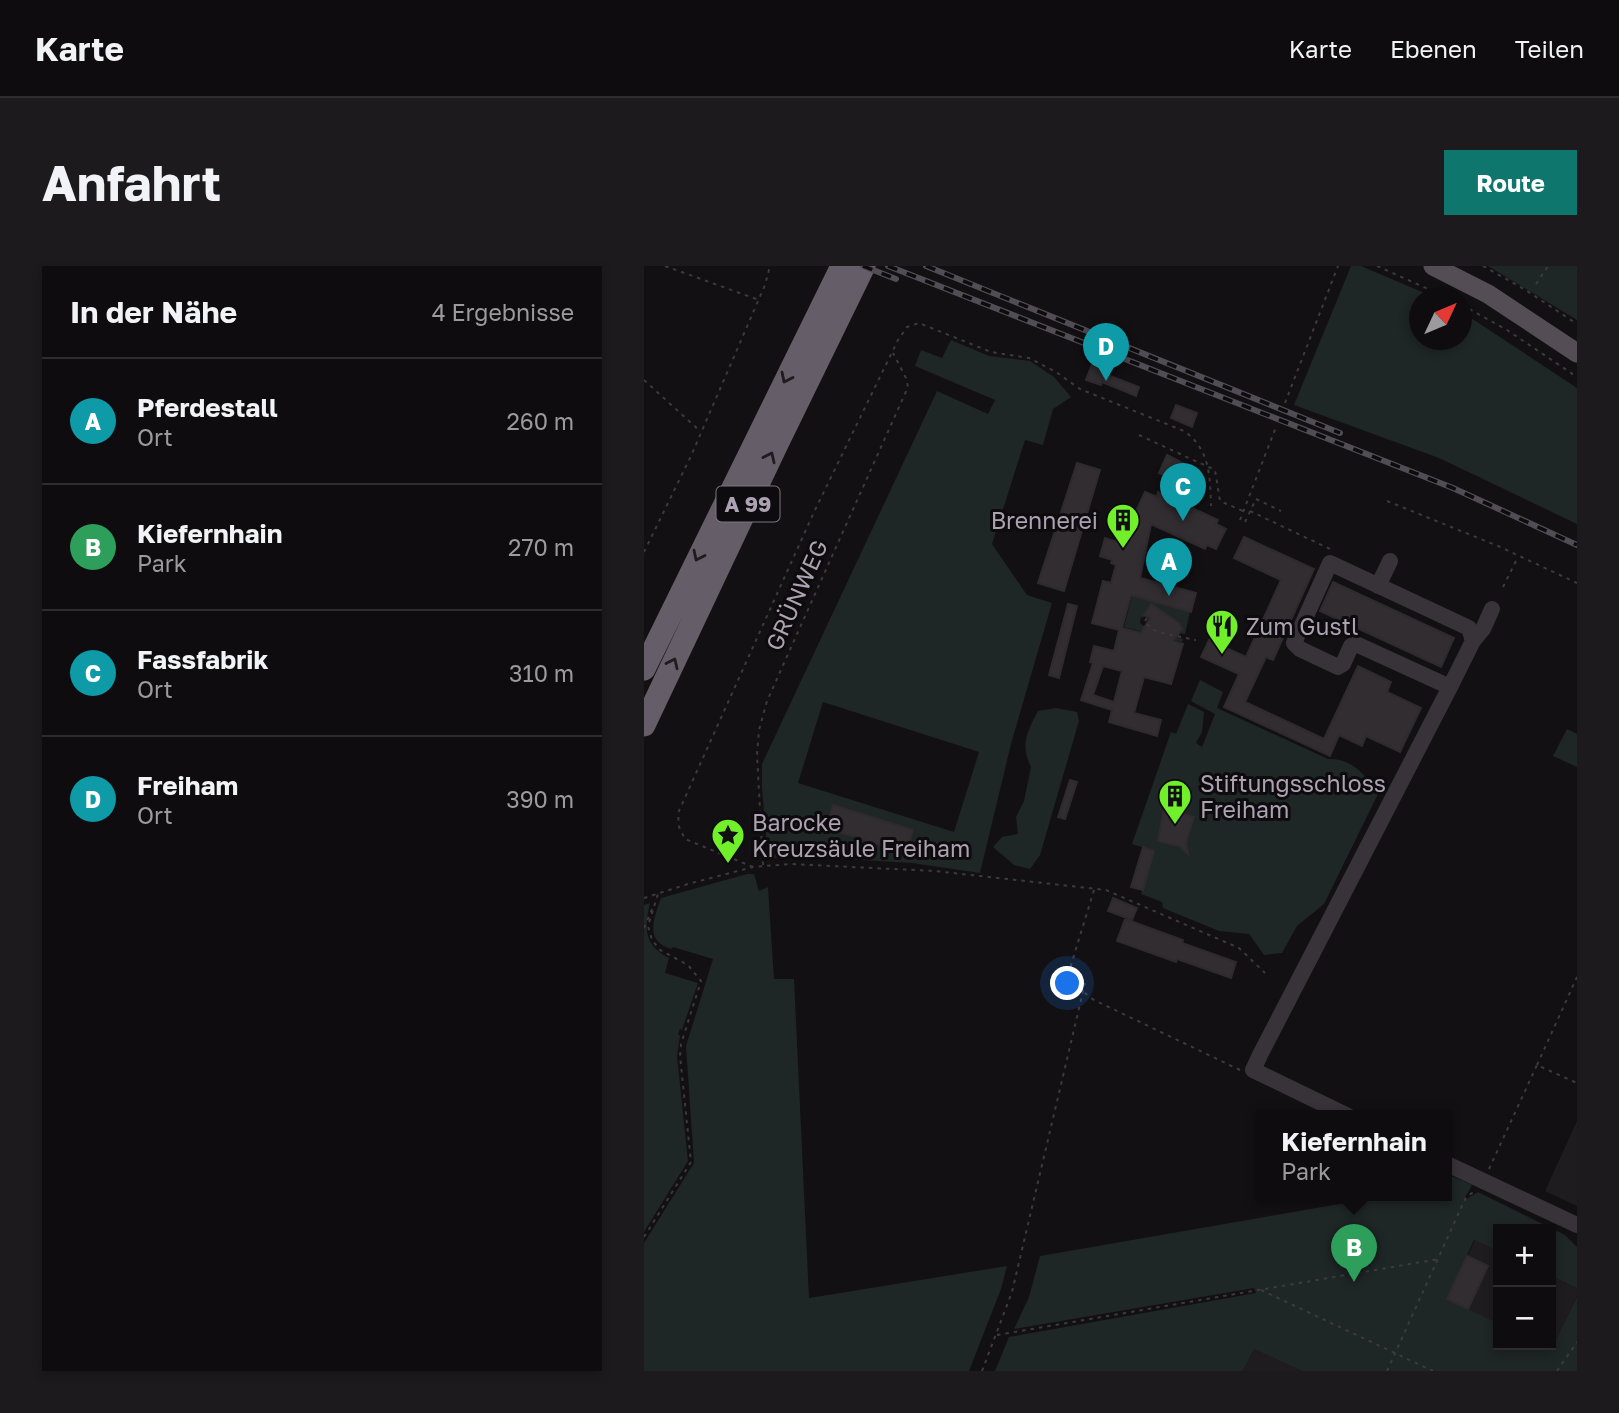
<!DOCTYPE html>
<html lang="de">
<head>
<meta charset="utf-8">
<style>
	:root { --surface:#0e0c0e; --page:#1c1a1c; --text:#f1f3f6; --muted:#9b9b9e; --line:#2e2c2e; --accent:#0f766e }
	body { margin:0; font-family:"Golos Text",sans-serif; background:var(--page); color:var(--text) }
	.controls { position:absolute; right:21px; bottom:21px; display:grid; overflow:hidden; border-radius:0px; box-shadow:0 4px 10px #0003 }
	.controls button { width:63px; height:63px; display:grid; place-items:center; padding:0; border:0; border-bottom:2px solid var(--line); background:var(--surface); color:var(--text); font:35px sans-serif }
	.compass { position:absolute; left:765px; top:21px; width:63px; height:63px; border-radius:50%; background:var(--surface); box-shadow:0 4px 10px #0003; rotate:46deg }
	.you { position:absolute; left:424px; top:718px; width:24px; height:24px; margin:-18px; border:5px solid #fff; border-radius:50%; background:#1a73e8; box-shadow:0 0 0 10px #1a73e833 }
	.badge { display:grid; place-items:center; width:46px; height:46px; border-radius:50%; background:var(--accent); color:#fff; font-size:23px; font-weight:700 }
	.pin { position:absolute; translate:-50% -58px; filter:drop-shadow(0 2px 4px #0008) }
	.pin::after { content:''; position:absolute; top:37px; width:24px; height:21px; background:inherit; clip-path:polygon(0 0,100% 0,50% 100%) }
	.popup { position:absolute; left:612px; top:844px; width:196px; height:91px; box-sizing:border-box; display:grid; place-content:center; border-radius:0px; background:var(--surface); filter:drop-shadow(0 2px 5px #0005); font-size:23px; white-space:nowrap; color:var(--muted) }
	.popup b { font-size:26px; color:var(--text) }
	.popup::after { content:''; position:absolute; left:50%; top:100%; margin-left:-14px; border:14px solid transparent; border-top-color:var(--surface) }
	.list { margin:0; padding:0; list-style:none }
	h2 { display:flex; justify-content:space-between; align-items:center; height:91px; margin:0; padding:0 28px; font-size:30px }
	h2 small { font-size:23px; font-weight:400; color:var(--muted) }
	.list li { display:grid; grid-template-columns:46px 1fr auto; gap:21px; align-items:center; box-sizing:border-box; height:126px; padding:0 28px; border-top:2px solid var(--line) }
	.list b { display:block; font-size:26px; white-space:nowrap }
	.list p { margin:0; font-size:23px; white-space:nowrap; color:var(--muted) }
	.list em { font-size:23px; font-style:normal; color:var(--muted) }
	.map { position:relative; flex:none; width:933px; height:1105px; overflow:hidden; border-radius:0px }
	header { display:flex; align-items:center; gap:42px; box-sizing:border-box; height:98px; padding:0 35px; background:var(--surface); border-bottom:2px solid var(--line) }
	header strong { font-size:33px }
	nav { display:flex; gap:38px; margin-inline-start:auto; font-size:24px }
	.intro { display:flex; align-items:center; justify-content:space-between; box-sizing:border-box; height:168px; padding:0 42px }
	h1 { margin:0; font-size:49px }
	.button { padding:18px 32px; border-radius:0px; background:var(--accent); color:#fff; font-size:24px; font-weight:700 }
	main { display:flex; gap:42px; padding:0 42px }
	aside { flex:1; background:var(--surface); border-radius:0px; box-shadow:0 4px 10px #0003 }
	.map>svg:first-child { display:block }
	.built { fill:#1f1c1f }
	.green { fill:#1f2626; fill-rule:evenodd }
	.building { fill:#312d31; stroke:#2e2a2e; stroke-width:2; fill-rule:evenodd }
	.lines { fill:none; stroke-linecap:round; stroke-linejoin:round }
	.path { stroke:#3e3940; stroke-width:2; stroke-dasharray:3.5 5; stroke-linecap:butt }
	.minor { stroke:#383339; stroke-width:16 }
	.major { stroke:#544d56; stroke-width:19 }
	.highway { stroke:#655d68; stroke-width:23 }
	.rail-casing { stroke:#524c54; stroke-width:6 }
	.rail { stroke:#0d0b0d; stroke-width:3.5; stroke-dasharray:10; stroke-linecap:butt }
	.oneway { stroke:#1f1b1f }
	.labels { text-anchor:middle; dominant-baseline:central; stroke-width:6; stroke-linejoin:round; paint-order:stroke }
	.shield { fill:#0d0b0d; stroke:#7d7580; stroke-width:2 }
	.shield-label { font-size:21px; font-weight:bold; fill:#ada2b2 }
	.poi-label { font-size:23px; fill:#ada2b2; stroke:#0d0b0d; text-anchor:start }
	.street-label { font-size:23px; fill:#ada2b2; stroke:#0d0b0d }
</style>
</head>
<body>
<header>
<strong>Karte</strong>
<nav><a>Karte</a><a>Ebenen</a><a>Teilen</a></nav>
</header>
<div class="intro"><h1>Anfahrt</h1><a class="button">Route</a></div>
<main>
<aside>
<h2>In der Nähe<small>4 Ergebnisse</small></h2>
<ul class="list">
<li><span class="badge" style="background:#0f9aa8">A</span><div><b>Pferdestall</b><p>Ort</p></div><em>260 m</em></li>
<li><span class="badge" style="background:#2e9e5b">B</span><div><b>Kiefernhain</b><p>Park</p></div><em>270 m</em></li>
<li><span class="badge" style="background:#0f9aa8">C</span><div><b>Fassfabrik</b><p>Ort</p></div><em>310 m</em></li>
<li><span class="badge" style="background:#0f9aa8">D</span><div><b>Freiham</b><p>Ort</p></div><em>390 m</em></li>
</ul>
</aside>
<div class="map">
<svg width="933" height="1105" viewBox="0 0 933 1105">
	<rect width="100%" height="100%" fill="#121012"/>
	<path class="built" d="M933,855V940L901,925Z
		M831,974L854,985V1057L803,1033Z
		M907,1010L933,1022V1030L909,1083L900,1079H907Z
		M610,1083L659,1105H599Z"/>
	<path class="green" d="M707,0H717L790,31L776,32V74H818V46L933,122V258L795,192L650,139Z
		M844,0H933V54Z
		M307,74L345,90L386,95L410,111L427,131L409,143L399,179L381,174L348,278L383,329L408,337L367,478L336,607L268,597L148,590L124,593L118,522V498L293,125L344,148L351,134L271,100L277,84L298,92ZM179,436L335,486L310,566L154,517ZM189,540L269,564L262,586Z
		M489,326L497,328L496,332L546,346L541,368L534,367L538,362L537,358L505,340L499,352L497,351L496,357L506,365L539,373L538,376L480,361Z
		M556,414L579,426L573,442L684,493C709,492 722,510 734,528L680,638L653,660L638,687L620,689L605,668L575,665L519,642L518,636L497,628L510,585L488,578L527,466L532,468L544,438L560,446L558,466L552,477L558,481L571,448L547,435Z
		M412,442L433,446L435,455L396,589L386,603L370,599L349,581L358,571L374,568L372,551L380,535L387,501C376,479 383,466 394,445Z
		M923,463L933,468V501L909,490Z
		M103,608H110L115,625L124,621L130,713H150L165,1032L363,1000L357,1023L325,1105H0V977L50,897L42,780L69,693L29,681L27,683C0,675 10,652 17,632Z
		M6,637C0,663 0,679 25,692L21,707L54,717L38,764L36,763L34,768L36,770L33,790L44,895L0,966V639Z
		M803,908L828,919L819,935L834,926L921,969L933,981V1022L907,1010V963H854V985L830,974L803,1033L854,1057V1079H900L908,1082L933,1031V1105H658L610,1083L599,1105H351L365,1071L612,1027L610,1022L370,1063L385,1031L396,990L742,930H803Z"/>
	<path class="building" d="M448,98L462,104L461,108L495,121L492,130L458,116L457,119L442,114Z
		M532,139L553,147L548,161L527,152Z
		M523,189L548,202L539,219L515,207Z
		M433,197L456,204L420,325L394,317Z
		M501,226L513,231L514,226L574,254L572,258L582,263L572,283L563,279L561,283L507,258L496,312L552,327L547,346L487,329L478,362L497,367L506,352L500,349L507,338L536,358L538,363L529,375L539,378L527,418L500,411L490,447L517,454L513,470L465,456L468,444L437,434L449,397L446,396L450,380L470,385L475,364L448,357L459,315L467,317L472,299L467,297L468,294L456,290L461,272L473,276L474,272L479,273L484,255L487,256ZM459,400L478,405L470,436L449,429Z
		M600,271L670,303L629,394L622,391L601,436L680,473L714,400L747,416L743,426L777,442L756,486L722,470L718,480L695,469L686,490L580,441L595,408L557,391L565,374L602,391L637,314L590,292Z
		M689,316L810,372L797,401L676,345Z
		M424,338L433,340L415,412L405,409Z
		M426,514L433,516L421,553L414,551Z
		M189,539L269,564L262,587L182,562Z
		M520,542L550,551L542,577L544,588L535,580L514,575Z
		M499,581L510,585L499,624L487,621Z
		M469,632L493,642L488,654L464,645Z
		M481,653L539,674L538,677L592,696L587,712L533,693L532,696L473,675Z
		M823,990L844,1000L824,1043L803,1033Z"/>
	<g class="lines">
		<path class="path" d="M21,0L115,34
			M733,0L804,32
			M839,0L880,23L933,58
			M892,18L904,0
			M818,39L863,64L933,111
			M0,114L56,165
			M641,137L694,0
			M495,169L571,204L576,235L599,245
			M743,235L854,280L933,317
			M606,245L686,283
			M596,254L632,161
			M601,256L612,233L637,245
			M0,286L47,190L121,19L126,0
			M859,321L874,291
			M503,352L500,356L513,366L552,374
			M119,599L113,489L115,464L123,435L264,121L262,112L249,87
			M109,601L41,573L35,561L34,547L170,246L254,74L263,61L275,57L347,86L385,92L412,106L436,123L540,165C566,183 566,210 567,240
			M450,624L427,699C428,716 436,724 450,734L596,804
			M0,632L44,618L109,601L146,598L291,605L462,624L595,682L621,707
			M0,662L9,641
			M893,799L933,711
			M845,903L893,799L933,817
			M0,971L47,896L36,790L37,778L57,715L44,699L16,684L8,674L4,660L14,628
			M617,1024L789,1105
			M353,1069L795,993
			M338,1105L368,1026L441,717
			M743,1105L822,931L831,925
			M913,1105L933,1076"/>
		<path class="minor" d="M734,320L746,295
			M829,375L839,363L848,343
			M704,850L609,804L616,789L806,421L829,375L825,362L686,297L650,377L656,383L694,401L699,398L707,380L712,378L806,421
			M803,898L933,959"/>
		<path class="major" d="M789,0L844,28L933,87"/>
		<path class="highway" d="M0,403L198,0
			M0,459L133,178L220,0"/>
		<defs>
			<path id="rail" d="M219,0L252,13
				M244,0L809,222L933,279
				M282,0L696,167"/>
		</defs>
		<use href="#rail" class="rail-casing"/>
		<use href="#rail" class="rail"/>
	</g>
	<defs><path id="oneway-chevron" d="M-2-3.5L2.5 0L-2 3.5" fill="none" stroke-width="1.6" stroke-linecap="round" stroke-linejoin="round" transform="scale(1.75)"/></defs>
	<g class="oneway">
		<use href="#oneway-chevron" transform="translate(142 112) rotate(116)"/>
		<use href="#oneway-chevron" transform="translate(126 191) rotate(-65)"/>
		<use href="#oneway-chevron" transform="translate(54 290) rotate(116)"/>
		<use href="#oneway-chevron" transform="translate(29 397) rotate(-65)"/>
	</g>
	<defs>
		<symbol id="building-pin" viewBox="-11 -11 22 30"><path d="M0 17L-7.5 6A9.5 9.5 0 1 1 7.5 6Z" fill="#71ef2b" stroke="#0d0b0d"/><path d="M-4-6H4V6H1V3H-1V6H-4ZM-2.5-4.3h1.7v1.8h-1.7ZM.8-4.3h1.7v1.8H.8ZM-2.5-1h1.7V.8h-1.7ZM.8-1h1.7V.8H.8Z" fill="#111"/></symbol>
		<symbol id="restaurant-pin" viewBox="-11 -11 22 30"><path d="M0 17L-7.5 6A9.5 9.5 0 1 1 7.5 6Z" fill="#71ef2b" stroke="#0d0b0d"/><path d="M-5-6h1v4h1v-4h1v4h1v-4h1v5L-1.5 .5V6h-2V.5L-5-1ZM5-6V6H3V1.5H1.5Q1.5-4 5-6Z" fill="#111"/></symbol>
		<symbol id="sight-pin" viewBox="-11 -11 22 30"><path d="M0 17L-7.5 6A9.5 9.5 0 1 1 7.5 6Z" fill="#71ef2b" stroke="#0d0b0d"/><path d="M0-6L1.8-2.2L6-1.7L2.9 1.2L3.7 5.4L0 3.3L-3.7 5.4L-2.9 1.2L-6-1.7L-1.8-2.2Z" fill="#111"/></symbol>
	</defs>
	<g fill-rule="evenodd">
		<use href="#building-pin" x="460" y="235" width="38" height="52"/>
		<use href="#restaurant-pin" x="559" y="341" width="38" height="52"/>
		<use href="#building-pin" x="512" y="511" width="38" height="52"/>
		<use href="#sight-pin" x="65" y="550" width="38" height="52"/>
	</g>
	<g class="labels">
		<rect class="shield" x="72.5" y="220.5" width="63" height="35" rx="5"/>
		<g class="shield-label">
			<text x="104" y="238">A 99</text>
		</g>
		<g class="poi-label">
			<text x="454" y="254" text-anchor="end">Brennerei</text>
			<text x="602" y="360">Zum Gustl</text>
			<text x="556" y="517">Stiftungsschloss<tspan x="556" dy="26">Freiham</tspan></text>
			<text x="108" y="556">Barocke<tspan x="108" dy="26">Kreuzsäule Freiham</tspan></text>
		</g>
		<g class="street-label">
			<text transform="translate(152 329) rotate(-66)">GRÜNWEG</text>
		</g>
	</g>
</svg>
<div class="controls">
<button>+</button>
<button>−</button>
</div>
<svg class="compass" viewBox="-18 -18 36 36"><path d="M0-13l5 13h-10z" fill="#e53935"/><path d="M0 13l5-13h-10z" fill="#9b9b9e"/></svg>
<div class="you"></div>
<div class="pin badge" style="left:525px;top:330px;background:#0f9aa8">A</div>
<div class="pin badge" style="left:710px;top:1016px;background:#2e9e5b">B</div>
<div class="popup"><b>Kiefernhain</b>Park</div>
<div class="pin badge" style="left:539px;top:255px;background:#0f9aa8">C</div>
<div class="pin badge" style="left:462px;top:115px;background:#0f9aa8">D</div>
</div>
</main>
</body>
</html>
